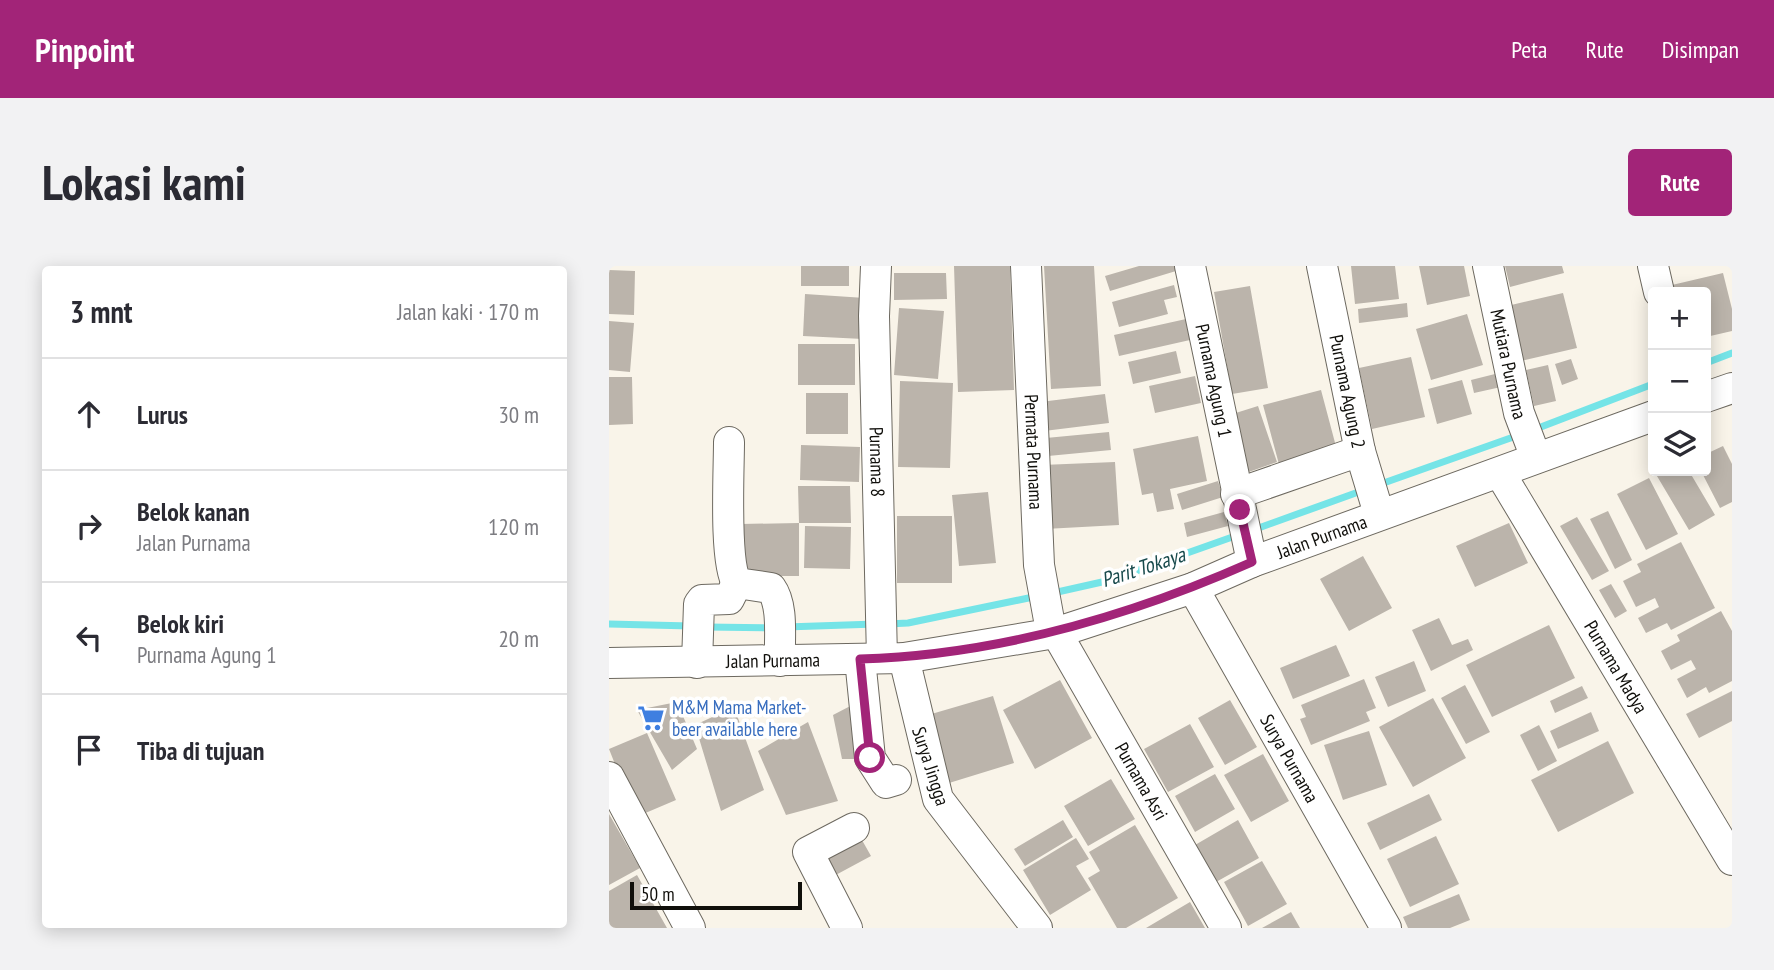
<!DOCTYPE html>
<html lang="id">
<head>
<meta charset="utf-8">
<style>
	:root { --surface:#fff; --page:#f2f2f3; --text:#2b2b33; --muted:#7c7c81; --line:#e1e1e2; --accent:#a22478 }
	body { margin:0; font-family:"PT Sans Narrow",sans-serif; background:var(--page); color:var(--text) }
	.controls { position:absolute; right:21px; top:21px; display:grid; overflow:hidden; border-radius:7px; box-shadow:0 4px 18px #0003 }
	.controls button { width:63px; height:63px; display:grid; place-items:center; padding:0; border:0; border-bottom:2px solid var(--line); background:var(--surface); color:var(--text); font:35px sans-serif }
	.scale { position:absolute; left:21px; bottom:18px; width:172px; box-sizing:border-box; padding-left:7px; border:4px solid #100f0b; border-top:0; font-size:19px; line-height:24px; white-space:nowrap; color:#100f0b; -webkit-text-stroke:5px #fff; paint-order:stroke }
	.stop { position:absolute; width:21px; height:21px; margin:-16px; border:5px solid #a22478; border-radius:50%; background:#fff }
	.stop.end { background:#a22478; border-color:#fff; box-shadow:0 2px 7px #0008 }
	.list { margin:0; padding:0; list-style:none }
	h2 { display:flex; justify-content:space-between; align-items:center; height:91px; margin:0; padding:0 28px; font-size:30px }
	h2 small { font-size:23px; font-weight:400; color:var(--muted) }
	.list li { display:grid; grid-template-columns:46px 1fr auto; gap:21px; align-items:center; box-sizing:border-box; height:112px; padding:0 28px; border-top:2px solid var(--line) }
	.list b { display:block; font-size:26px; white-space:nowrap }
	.list p { margin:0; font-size:23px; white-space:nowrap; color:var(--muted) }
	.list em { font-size:23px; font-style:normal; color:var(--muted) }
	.icon { flex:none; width:38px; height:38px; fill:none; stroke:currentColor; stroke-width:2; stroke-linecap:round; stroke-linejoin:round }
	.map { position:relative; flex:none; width:1123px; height:662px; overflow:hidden; border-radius:7px }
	header { display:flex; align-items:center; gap:42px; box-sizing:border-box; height:98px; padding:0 35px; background:var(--accent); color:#fff }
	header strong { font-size:33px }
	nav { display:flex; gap:38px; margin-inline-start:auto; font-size:24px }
	.intro { display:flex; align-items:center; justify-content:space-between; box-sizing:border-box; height:168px; padding:0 42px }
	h1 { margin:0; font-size:49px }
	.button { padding:18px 32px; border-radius:7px; background:var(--accent); color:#fff; font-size:24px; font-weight:700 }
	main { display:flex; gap:42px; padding:0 42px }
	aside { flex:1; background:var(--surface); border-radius:7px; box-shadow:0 4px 18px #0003 }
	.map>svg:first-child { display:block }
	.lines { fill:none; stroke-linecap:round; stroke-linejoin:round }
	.stream { stroke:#75e4e7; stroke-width:7 }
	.building { fill:#bbb4ab }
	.minor-casing { stroke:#6d6960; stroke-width:32 }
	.minor { stroke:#fff; stroke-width:30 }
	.route { stroke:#a22478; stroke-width:9 }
	.labels { text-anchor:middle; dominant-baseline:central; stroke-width:7; stroke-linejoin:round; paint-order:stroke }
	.street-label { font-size:19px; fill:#100f0b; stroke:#fff }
	.shop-label { font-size:19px; fill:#366cbe; stroke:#fff; text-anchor:start }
	.water-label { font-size:21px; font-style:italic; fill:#184a4c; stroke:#fff }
</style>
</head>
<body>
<header>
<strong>Pinpoint</strong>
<nav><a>Peta</a><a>Rute</a><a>Disimpan</a></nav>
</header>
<div class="intro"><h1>Lokasi kami</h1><a class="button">Rute</a></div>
<main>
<aside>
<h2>3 mnt<small>Jalan kaki · 170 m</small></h2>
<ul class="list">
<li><svg class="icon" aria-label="ahead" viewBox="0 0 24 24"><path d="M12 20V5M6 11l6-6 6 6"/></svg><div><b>Lurus</b></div><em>30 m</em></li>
<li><svg class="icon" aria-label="right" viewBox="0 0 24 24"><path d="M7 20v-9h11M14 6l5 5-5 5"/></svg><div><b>Belok kanan</b><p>Jalan Purnama</p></div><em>120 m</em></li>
<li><svg class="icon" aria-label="left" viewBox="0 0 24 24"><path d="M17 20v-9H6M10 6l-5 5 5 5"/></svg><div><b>Belok kiri</b><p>Purnama Agung 1</p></div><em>20 m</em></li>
<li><svg class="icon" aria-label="arrive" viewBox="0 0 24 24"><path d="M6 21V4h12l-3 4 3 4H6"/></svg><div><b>Tiba di tujuan</b></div></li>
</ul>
</aside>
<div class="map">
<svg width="1123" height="662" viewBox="0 0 1123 662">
	<rect width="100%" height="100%" fill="#f9f4e9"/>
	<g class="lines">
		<path class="stream" d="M1097,97L1123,87
			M924,164L1044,118
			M769,219L910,169
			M644,264L755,224
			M444,327L502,314L629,269
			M0,358L82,360
			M279,358L299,357L429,330
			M97,361L166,362
			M177,361L267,358"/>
	</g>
	<path class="building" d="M192,0H240V20H192Z
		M345,0H401L405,124L349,126Z
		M435,0H485L492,120L442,123Z
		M530,0H565L567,5L501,25L496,10Z
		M742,0H786L790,33L746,38Z
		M810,0H855L861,30L818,39Z
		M896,0H953L955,7L901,21Z
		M0,4L26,5L25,49L0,48Z
		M285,7H337L338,33L285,34Z
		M1114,7L1123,43V65L1097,71V26H1065L1063,19Z
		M565,19L568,31L555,34L559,48L510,61L503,36Z
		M641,20L659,122L623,128L605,26Z
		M954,27L968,82L912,95L898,40Z
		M196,28L256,32L254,73L194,70Z
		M798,37L799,51L750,57L749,43Z
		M290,42L335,45L329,113L285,109Z
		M858,48L874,99L822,114L807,63Z
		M577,53L581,74L510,90L505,69Z
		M0,55L25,57L21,106L0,104Z
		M189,78H246V119H189Z
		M567,85L572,107L524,118L519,96Z
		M802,91L816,151L763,163L750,102Z
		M962,93L969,113L953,119L946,98Z
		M939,99L947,135L925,140L917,104Z
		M890,107L892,121L865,127L862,114Z
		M586,110L592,137L546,147L540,120Z
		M0,111H23L24,158L0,159Z
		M853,114L863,148L828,158L819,123Z
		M291,115L344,117L341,202L289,201Z
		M712,124L729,188L671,202L654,139Z
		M197,127H239V168H197Z
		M496,128L500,157L435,165L431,136Z
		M649,140L668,196L634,208L614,151Z
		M500,166L502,184L439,190L437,172Z
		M589,170L598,215L561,223L565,243L548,246L544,227L533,229L524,183Z
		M192,179L251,181L250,216L191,214Z
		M1114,180L1123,198V236L1111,242L1092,205H1097V188Z
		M506,196L510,259L436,263L433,199Z
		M1045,205H1080L1106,249L1080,264Z
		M1040,212L1069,268L1037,284L1008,228Z
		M609,215L614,231L573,244L568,228Z
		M189,220H241L242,257H190Z
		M379,226L387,297L350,300L343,229Z
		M999,245L1023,294L1006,303L981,253Z
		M615,246L619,260L578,271L575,257Z
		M288,250H343V317H288Z
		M968,251L1000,305L983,314L951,260Z
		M190,257V310H133L132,258Z
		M900,257L919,297L866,321L847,280Z
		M196,260L242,261L241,303L195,302Z
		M1072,276L1106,342L1062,364L1058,357L1037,367L1029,352L1050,341L1046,332L1027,341L1014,315L1032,306L1028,298Z
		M754,290L783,342L740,365L711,313Z
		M1002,318L1018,345L1006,352L990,324Z
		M1112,345L1123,365V415L1100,427L1097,421L1078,432L1068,413L1087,403L1082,394L1062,404L1052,385L1071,375L1068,369Z
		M830,352L843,379L859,373L864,384L822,405L803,364Z
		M940,359L966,412L883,451L857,399Z
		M727,379L741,410L684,433L671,402Z
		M805,395L817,425L779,441L766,411Z
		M755,413L767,442L757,446L761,455L702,479L691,453L697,451L692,439Z
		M451,414L483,472L426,503L394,444Z
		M856,419L881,466L857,478L832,432Z
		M973,420L979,432L946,447L941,435Z
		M1123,425V455L1090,472L1077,448Z
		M384,430L405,497L340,517L319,449Z
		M824,432L857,492L804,521L770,461Z
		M621,434L648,481L616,499L589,452Z
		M68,436L88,483L63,504L28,444Z
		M249,436L258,493H233L224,449Z
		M125,441L155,524L112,545L86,459Z
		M982,446L990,465L949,483L941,465Z
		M199,456L229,535L177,549L149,485Z
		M581,458L605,501L559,526L535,483Z
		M930,459L948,495L929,505L911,469Z
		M760,465L778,519L734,534L715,479Z
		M38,467L67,534L27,551L0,483Z
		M999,475L1025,527L949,566L922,514Z
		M654,488L680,535L642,556L615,509Z
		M606,508L626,543L586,566L566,530Z
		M502,513L526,553L479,580L455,540Z
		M820,528L833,554L771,584L758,557Z
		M0,548L31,602L0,619Z
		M454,554L464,571L416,600L405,583Z
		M629,554L650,592L607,616L586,579Z
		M526,559L569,632L517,662H508L479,612L491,605L480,586Z
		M249,567L262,590L223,611L208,591Z
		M827,570L850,618L801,641L778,593Z
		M467,572L480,593L467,600L482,624L441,649L414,604Z
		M653,595L678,638L639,660L615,616Z
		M28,609L58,662H0V625Z
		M850,628L861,654L841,662H799L794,651Z
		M581,636L596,662H537Z
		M682,646L691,662H653Z"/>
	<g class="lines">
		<defs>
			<g id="minor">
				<path id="s1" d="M267,0L265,50L273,392"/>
				<path id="s2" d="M417,0L430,299L440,354L617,662"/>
				<path id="s3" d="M581,0L643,296"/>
				<path id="s4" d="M713,0L751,185L770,248"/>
				<path id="s5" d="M879,0L910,147L927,192"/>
				<path d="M1044,0L1050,26"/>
				<path d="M1097,131L1123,122"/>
				<path d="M120,176C120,204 115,297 128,317L162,322C175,340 170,373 171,395"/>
				<path id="s6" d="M891,207L1123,594"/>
				<path d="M627,228L751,185"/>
				<path id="s7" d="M584,322L777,662"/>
				<path d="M295,392L329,533L428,662"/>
				<path d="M251,393L261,492L277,517L287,514"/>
				<path id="s8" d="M0,397L295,392L446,367L584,322L643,296L1044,150"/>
				<path d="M88,397L90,338L93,334L120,333L128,317"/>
				<path d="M0,511L81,662"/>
				<path d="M238,662L199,586L245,562"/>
			</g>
		</defs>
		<use href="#minor" class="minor-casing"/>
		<use href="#minor" class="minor"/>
	</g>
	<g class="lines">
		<path class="route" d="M261,492L251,393C387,389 519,351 643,296L631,244"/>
	</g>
	<defs>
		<symbol id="supermarket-bare" viewBox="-9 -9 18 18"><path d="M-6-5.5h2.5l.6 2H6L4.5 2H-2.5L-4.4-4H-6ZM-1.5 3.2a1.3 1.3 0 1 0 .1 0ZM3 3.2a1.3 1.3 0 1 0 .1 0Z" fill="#3f7fe0" stroke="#fff" stroke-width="2.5" paint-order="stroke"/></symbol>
	</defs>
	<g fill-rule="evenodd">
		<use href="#supermarket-bare" x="23" y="433" width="38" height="38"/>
	</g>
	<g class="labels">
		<g class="street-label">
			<text stroke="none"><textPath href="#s5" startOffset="100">Mutiara Purnama</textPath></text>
			<text stroke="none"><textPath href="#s3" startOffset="117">Purnama Agung 1</textPath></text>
			<text stroke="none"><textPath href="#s4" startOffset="128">Purnama Agung 2</textPath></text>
			<text stroke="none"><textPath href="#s2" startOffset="186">Permata Purnama</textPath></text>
			<text stroke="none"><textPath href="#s1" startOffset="196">Purnama 8</textPath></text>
			<text stroke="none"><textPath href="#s8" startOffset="732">Jalan Purnama</textPath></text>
			<text stroke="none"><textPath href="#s8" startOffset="164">Jalan Purnama</textPath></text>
			<text stroke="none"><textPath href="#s6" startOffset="226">Purnama Madya</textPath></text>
			<text stroke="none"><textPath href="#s7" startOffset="196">Surya Purnama</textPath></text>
			<text transform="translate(322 500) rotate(72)">Surya Jingga</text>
			<text stroke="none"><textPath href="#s2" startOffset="541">Purnama Asri</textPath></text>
		</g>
		<g class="shop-label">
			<text x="63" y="441">M&amp;M Mama Market-<tspan x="63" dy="22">beer available here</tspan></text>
		</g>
		<g class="water-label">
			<text transform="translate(534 301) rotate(-18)">Parit Tokaya</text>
		</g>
	</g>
</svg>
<div class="controls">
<button>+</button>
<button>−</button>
<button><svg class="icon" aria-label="layers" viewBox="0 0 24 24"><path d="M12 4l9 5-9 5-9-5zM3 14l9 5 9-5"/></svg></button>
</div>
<div class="scale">50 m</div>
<div class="stop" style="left:261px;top:492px"></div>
<div class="stop end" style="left:631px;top:244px"></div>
</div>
</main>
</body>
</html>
